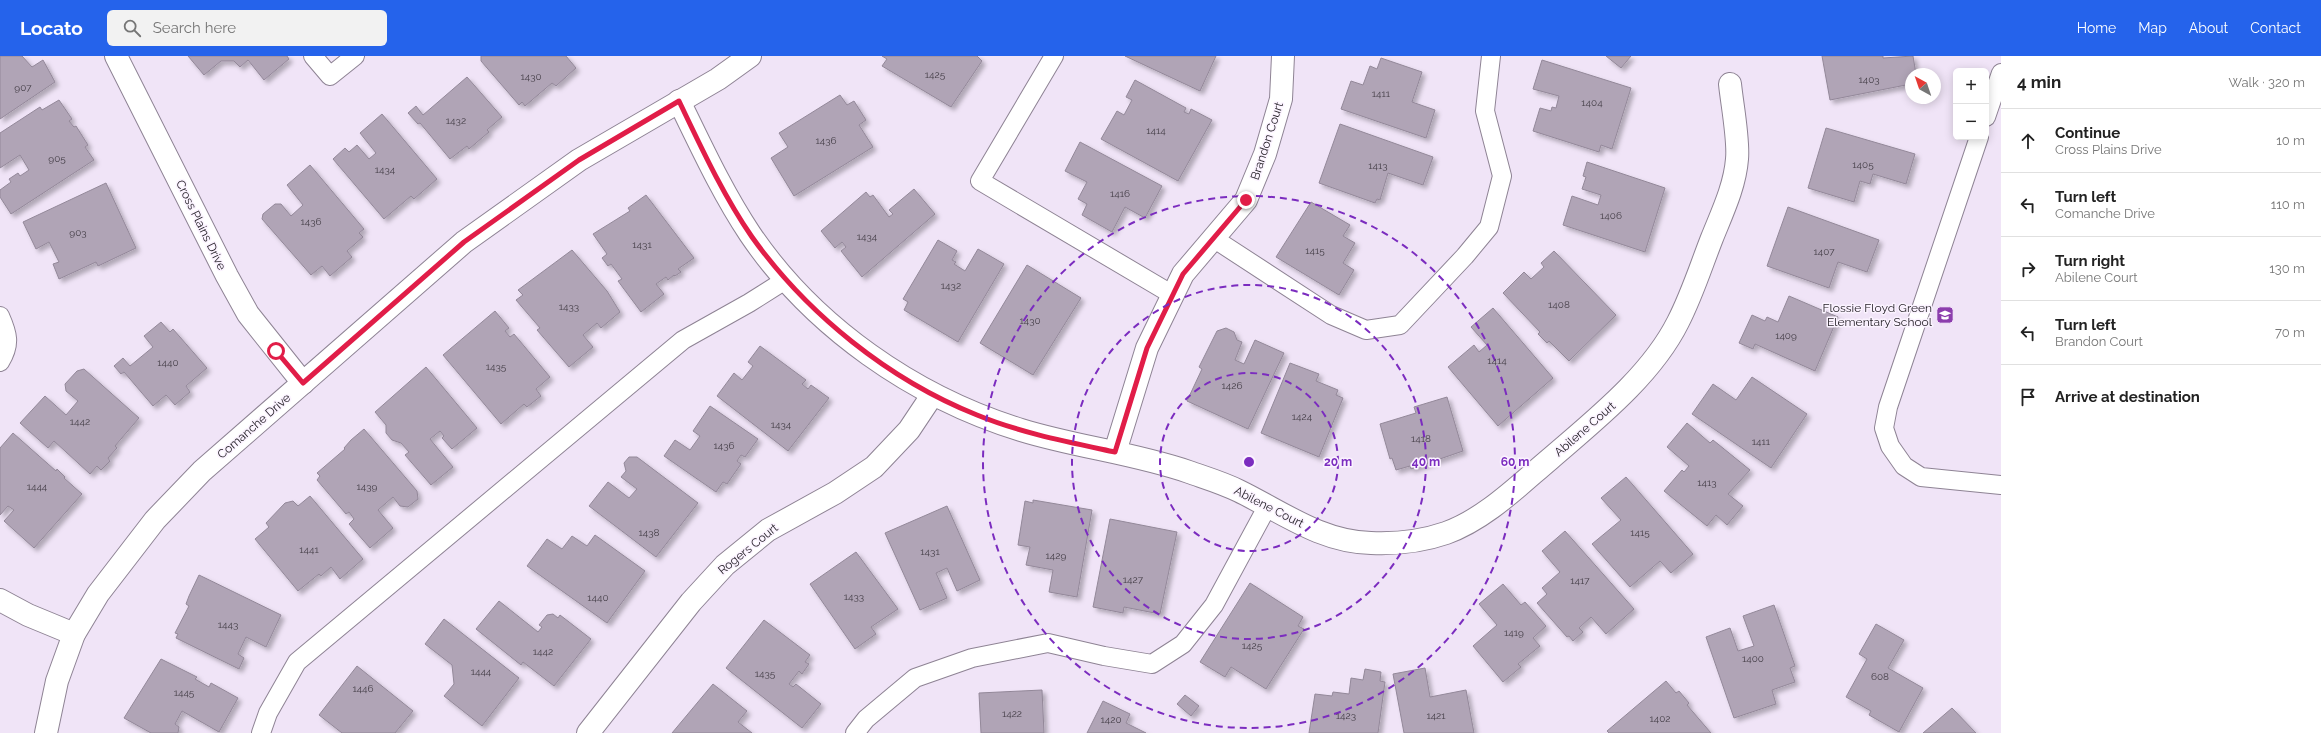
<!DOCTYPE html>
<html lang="en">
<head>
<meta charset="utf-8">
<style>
	:root { --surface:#fff; --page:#f2f2f2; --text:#222; --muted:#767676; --line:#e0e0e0; --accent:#2563eb }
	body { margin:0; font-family:Raleway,sans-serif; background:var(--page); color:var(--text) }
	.controls { position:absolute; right:12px; top:12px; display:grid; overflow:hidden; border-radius:6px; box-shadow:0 2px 10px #0003 }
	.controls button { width:36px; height:36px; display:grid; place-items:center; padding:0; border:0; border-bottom:1px solid var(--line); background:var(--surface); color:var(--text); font:20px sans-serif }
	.compass { position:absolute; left:1905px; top:12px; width:36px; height:36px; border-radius:50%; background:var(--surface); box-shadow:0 2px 10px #0003; rotate:320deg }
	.stop { position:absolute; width:12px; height:12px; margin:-9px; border:3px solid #e11d48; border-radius:50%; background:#fff }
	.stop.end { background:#e11d48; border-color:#fff; box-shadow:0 1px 4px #0008 }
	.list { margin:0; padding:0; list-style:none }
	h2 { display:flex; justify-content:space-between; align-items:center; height:52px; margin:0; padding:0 16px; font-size:17px }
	h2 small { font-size:13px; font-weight:400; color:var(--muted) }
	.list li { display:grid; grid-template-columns:26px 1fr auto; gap:12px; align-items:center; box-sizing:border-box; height:64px; padding:0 16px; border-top:1px solid var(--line) }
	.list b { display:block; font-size:15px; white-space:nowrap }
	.list p { margin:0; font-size:13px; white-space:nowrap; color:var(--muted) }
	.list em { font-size:13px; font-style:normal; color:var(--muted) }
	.icon { flex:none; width:22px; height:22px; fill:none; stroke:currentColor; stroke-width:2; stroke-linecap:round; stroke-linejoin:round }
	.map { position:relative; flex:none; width:2001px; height:677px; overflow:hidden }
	header { display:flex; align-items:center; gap:24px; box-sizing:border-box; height:56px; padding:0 20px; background:var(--accent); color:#fff }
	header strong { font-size:19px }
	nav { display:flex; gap:22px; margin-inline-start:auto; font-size:14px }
	.search { width:280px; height:36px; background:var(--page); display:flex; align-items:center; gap:10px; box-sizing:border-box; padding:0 14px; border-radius:6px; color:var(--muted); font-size:15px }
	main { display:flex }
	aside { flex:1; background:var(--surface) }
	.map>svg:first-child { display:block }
	.building { fill:#b0a4b6; stroke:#938899; filter:url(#shadow) }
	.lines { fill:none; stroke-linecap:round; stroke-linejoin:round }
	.service-casing { stroke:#8e8394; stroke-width:20 }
	.minor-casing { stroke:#8e8394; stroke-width:24 }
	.tertiary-casing { stroke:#8e8394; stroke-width:24 }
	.service { stroke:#fff; stroke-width:18 }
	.minor { stroke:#fff; stroke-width:22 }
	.tertiary { stroke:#fff; stroke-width:22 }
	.route { stroke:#e11d48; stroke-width:5 }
	.ring { fill:none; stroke:#7b2cbf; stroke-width:2; stroke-dasharray:7 5 }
	.labels { text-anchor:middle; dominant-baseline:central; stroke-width:3; stroke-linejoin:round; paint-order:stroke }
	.number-label { font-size:10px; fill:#453f48 }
	.street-label { font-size:12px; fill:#211d24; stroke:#fbf3ff }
	.poi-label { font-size:12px; fill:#211d24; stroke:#fbf3ff; text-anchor:end }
	.centre { fill:#7b2cbf; stroke:#fbf3ff; stroke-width:2 }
	.ring-label { font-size:12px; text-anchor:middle; font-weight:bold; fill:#7b2cbf; stroke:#fbf3ff; stroke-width:3; stroke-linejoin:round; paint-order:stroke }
</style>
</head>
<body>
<header>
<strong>Locato</strong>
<div class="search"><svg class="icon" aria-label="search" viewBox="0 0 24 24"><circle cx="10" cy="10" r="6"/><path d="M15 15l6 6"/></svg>Search here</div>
<nav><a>Home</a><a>Map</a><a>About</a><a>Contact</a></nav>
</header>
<main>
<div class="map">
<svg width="2001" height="677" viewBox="0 0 2001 677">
	<defs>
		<filter id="shadow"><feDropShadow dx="3.5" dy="3.5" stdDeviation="2" flood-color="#0004"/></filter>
	</defs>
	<rect width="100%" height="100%" fill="#f0e4f7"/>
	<path class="building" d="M0,0H22L32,11L43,4L55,26L0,63Z
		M188,0H287L289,3L264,24L248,4L240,11L234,5H221L204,19Z
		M481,0H566L576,12L556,30L552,27L525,50L522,46L519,49L481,5Z
		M882,0H977L982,5L951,51L882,10L887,3Z
		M1125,0H1216L1200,35Z
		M1606,0H1631L1621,12Z
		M1822,0H1883V2L1913,0L1916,18H1911V28L1830,44Z
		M1381,2L1422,16L1412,46L1435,54L1426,82L1341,53L1351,25L1363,29L1370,10L1377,13Z
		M1542,4L1631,32L1612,93L1601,89L1599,96L1533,75L1540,52L1551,55L1552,51L1556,52L1559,40L1533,33Z
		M467,21L502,61L487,74L489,76L469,93L467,90L450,103L420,67L418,68L408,57L416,50L423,59Z
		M1135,24L1186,52L1184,56L1189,58L1191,53L1212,64L1178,125L1101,83L1117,55L1124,59L1132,44L1126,41Z
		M840,39L847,49L854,45L866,64L859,69L873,91L794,140L771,102L788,91L779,77Z
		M59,44L72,63L69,65L74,71L76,70L88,89L85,91L94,104L11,158L0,141V134L11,126L9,123L18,117L20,120L29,114L20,99L0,112V77L40,51L42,54Z
		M382,58L437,123L414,143L411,140L384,163L333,103L345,92L349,96L357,89L369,103L376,97L360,77Z
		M1340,68L1433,101L1423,129L1388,117L1380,144L1377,143L1375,147L1319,127Z
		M1826,72L1915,98L1906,128L1873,118L1870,128L1860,125L1854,146L1808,132Z
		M1080,86L1162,130L1145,162L1125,151L1112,176L1082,159L1087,148L1078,143L1087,126L1065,115Z
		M1587,106L1665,132L1645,196L1563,169L1572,140L1598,149L1601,139L1582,133L1586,121L1583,120Z
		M310,109L364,173L359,177L363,181L347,195L352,201L330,220L322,210L311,219L262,163L263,158L275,148H281L291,160L303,149L287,129Z
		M106,127L136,192L98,210L96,206L59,223L53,208L59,206L49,186L36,193L23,166Z
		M914,133L935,158L862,221L841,195L846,191L842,186L835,192L821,175L866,136L870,141L873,139L889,161L893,158L889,154Z
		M646,139L694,202L678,213L681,216L675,220L674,219L668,224L666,221L656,228L664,238L641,256L618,225L622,223L611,208L608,210L602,202L607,198L593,178L630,155L628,152Z
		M1311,146L1350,169L1343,180L1355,187L1343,207L1354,214L1339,239L1276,201Z
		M1788,151L1879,184L1867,216L1838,206L1829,232L1767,210Z
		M938,184L957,195L952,204L956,206L954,208L965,215L978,193L1004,208L958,286L904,254L908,246L903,243Z
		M572,194L607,235L620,256L601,272L597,267L583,279L593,291L569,311L537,274L540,272L516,244L523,239L518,234Z
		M1554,195L1616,259L1569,305L1549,285L1547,287L1538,278L1540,276L1503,237L1524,216L1531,223L1544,211L1541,207Z
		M1027,209L1081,242L1033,319L980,287Z
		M1789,240L1838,261L1815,315L1755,288L1753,293L1739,287L1752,259L1765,265L1767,261L1778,266Z
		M1493,252L1553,322L1498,370L1448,311L1474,289L1479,296L1487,289L1471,271Z
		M495,255L509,272L505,275L510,281L514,278L550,321L536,333L541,340L527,351L524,348L501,368L443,299Z
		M161,266L170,276L173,273L207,312L186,330L190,336L175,349L166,339L153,350L124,316L121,318L114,310L123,302L130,310L153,291L144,280Z
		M1226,272L1234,276L1237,284L1242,286L1235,304L1244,308L1255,284L1284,297L1248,373L1187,345L1202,313L1199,311L1217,275Z
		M760,290L806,324L802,328L808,333L811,329L829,342L788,395L717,340L734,317L742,324L753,310L748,306Z
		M1290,307L1319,318L1316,325L1338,334L1336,339L1343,342L1319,401L1261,377Z
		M426,311L477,372L452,393L442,382L444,380L440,375L430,383L453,411L431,429L405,399L409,396L401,387L392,384L386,377V369L375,356Z
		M84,313L139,362L115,390L117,392L108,402L110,405L101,414L97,410L90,418L54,385L48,392L20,367L45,340L66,359L78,345L66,335L65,328L77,315Z
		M1752,321L1807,358L1771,412L1692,358L1713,328L1736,344Z
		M1447,341L1463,395L1411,413L1410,410L1396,414L1392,402L1390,403L1380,368L1416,357L1414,351Z
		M710,350L758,383L745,401L741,399L737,405L741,408L727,428L723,426L716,436L664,400L675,384L690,394L700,380L693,375Z
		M1687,367L1710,387L1713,384L1750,414L1728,438L1743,450L1727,469L1716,459L1707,470L1664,435L1682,414L1684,416L1689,410L1667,391Z
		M364,373L417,435L418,443L408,451L400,450L393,441L378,454L393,472L370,492L349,468L354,463L349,456L346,458L317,424L320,420L317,417L345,393L344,392L351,384Z
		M13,377L56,415L57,413L65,421L64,422L82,438L34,492L4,465L14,454L8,450L0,459V392Z
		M629,401H637L698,447L656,501L589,450L608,426L629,442L637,433L621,421L626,415L624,407Z
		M1626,421L1693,498L1671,517L1660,505L1630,531L1592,488L1621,464L1601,442Z
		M310,440L363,503L340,523L331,511L321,520L319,518L298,535L255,483L269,471L266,467L285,447L293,445L298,450Z
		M1033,444L1092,454L1077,541L1049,536L1053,514L1026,509L1030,491L1018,489L1025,445L1033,447Z
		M947,450L980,524L957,535L947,512L936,517L947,542L920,554L885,477Z
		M1110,463L1177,476L1160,558L1124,551L1123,557L1093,551Z
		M1565,475L1634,553L1606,578L1591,561L1579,572L1583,576L1573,585L1569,580L1567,581L1537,547L1547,538L1542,532L1560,516L1542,495Z
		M595,479L645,515L607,567L527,510L547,483L562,493L572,480L587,490Z
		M856,496L898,553L871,571L876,578L855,593L810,528Z
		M199,519L281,559L266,591L246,581L238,598L244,602L239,613L176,582L178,578L175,577L189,550L186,548L189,540Z
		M1250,527L1303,561L1298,570L1304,573L1266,633L1231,611L1225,621L1200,606Z
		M1503,528L1521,549L1525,546L1546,570L1533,582L1540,590L1518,608L1521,611L1503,626L1473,590L1497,569L1479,548Z
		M499,545L538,576L542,571L539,569L547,559L553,558L558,562L560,559L591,583L554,630L523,606L521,609L476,573Z
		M1774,549L1795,610L1790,612L1795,626L1772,634L1776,648L1734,662L1706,581L1730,572L1738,595L1754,590L1743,560Z
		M444,563L519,622L482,670L444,640L454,628L452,609L425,588Z
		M764,564L810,599L805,606L809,608L802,618L799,615L789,628L793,631L796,628L821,648L802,672L726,612Z
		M1876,568L1904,584L1888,612L1923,632L1899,676L1869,659L1871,655L1846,641L1867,603L1859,598Z
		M161,603L197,621L195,623L209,631L211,627L238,642L219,676L182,655L175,668L179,671L178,677H151L124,662Z
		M357,610L413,655L395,677H342L319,659Z
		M1425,612L1430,641L1466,634L1474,677H1404L1393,618Z
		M1365,613L1381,616L1380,625L1385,626L1378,677H1309L1315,638L1332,640L1333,636L1349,638L1351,622L1363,624Z
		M1666,625L1676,637L1679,635L1689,647L1687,649L1711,677H1609L1607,675Z
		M713,628L747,655L738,666L752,677H672Z
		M1042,634L1044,677H981L979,637Z
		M1185,639L1199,650L1191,660L1177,648Z
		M1103,645L1130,658L1126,667L1146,677H1087Z
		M1952,652L1976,677H1923Z"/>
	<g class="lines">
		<defs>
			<path id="service" d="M313,0L330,20L355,0
				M1054,0L980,125L1173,239
				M1986,61L2001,17
				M1979,81L1888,351L1884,372L1890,390L1904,410L1921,421L2001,429
				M1213,182L1331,259L1366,274L1400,269L1465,200L1489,171L1502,120L1485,55L1491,0
				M0,260C8,278 11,288 0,306
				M261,677L268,657L297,606L683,284L749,247L787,223
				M855,677L866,663L915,622L972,602L1048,587L1104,600L1152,608L1183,588L1214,549L1267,451"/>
			<path id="minor" d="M116,0L227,220L248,258L303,327
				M679,45C701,90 722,136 750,178C813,271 914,341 1021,374C1076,391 1134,397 1189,416C1206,422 1223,427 1239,435C1282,456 1321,486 1371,487C1395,488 1423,485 1446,477C1485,463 1518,430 1550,403C1595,364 1651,320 1678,266C1692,239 1701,210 1712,182C1722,157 1735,130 1737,103C1739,84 1732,48 1730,28
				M1115,396L1147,292L1183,218L1246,144L1265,98L1281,43L1283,0
				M0,544L28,559L74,578
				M588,677L691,546L725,509L768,474L835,437L874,411L909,374L933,338"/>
			<path id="tertiary" d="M46,677L57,625L74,578L98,538L155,464L202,415L464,186L579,104L718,23L750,0"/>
		</defs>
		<use href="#service" class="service-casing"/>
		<use href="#minor" class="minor-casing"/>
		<use href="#tertiary" class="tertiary-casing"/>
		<use href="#service" class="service"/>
		<use href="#minor" class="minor"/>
		<use href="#tertiary" class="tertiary"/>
	</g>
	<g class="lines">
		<path class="route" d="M276,295L303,327L464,186L579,104L679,45C701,91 723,139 752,181C807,258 889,324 977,359C1021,377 1068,386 1115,396L1147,292L1183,218L1246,144"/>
	</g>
	<g class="ring">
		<circle cx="1249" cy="406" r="89"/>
		<circle cx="1249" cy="406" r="177"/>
		<circle cx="1249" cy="406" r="266"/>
	</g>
	<defs>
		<symbol id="school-square" viewBox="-11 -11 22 22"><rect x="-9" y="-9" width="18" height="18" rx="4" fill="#8c3dad" stroke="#fbf3ff"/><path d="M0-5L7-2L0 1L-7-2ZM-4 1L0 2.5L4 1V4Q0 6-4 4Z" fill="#fff"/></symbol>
	</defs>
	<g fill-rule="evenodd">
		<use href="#school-square" x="1935" y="249" width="20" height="20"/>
	</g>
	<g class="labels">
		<g class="number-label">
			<text x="935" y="18">1425</text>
			<text x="531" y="20">1430</text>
			<text x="1869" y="23">1403</text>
			<text x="23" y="31">907</text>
			<text x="1381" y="37">1411</text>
			<text x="1592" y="46">1404</text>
			<text x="456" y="64">1432</text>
			<text x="1156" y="74">1414</text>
			<text x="826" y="84">1436</text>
			<text x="57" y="102">905</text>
			<text x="1863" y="108">1405</text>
			<text x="1378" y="109">1413</text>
			<text x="385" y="113">1434</text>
			<text x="1120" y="137">1416</text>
			<text x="1611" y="159">1406</text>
			<text x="311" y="165">1436</text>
			<text x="78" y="176">903</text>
			<text x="867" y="180">1434</text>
			<text x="642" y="188">1431</text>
			<text x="1315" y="194">1415</text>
			<text x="1824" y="195">1407</text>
			<text x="951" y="229">1432</text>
			<text x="1559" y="248">1408</text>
			<text x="569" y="250">1433</text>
			<text x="1030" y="264">1430</text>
			<text x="1786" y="279">1409</text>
			<text x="1497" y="304">1414</text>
			<text x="168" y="306">1440</text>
			<text x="496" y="310">1435</text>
			<text x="1232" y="329">1426</text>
			<text x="1302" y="360">1424</text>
			<text x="80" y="365">1442</text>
			<text x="781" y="368">1434</text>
			<text x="1421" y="382">1418</text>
			<text x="1761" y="385">1411</text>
			<text x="724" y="389">1436</text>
			<text x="1707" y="426">1413</text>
			<text x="37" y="430">1444</text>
			<text x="367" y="430">1439</text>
			<text x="649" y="476">1438</text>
			<text x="1640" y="476">1415</text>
			<text x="309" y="493">1441</text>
			<text x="930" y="495">1431</text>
			<text x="1056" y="499">1429</text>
			<text x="1133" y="523">1427</text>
			<text x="1580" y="524">1417</text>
			<text x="854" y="540">1433</text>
			<text x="598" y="541">1440</text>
			<text x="228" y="568">1443</text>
			<text x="1514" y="576">1419</text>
			<text x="1252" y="589">1425</text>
			<text x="543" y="595">1442</text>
			<text x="1753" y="602">1400</text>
			<text x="481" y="615">1444</text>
			<text x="765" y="617">1435</text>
			<text x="1880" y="620">608</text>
			<text x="363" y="632">1446</text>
			<text x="184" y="636">1445</text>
			<text x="1012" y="657">1422</text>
			<text x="1346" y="659">1423</text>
			<text x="1436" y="659">1421</text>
			<text x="1660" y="662">1402</text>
			<text x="1111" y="663">1420</text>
		</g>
		<g class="street-label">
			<text transform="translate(1267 85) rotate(-72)">Brandon Court</text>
			<text transform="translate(201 169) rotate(64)">Cross Plains Drive</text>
			<text transform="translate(254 370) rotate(-41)">Comanche Drive</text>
			<text transform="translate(1585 373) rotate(-41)">Abilene Court</text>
			<text transform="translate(1269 451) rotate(27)">Abilene Court</text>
			<text transform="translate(748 493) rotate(-39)">Rogers Court</text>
		</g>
		<g class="poi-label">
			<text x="1932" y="252">Flossie Floyd Green<tspan x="1932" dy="14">Elementary School</tspan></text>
		</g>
	</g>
	<circle cx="1249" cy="406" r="6" class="centre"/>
	<g class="ring-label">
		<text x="1338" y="410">20 m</text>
		<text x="1426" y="410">40 m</text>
		<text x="1515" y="410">60 m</text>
	</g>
</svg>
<div class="controls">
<button>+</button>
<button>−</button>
</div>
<svg class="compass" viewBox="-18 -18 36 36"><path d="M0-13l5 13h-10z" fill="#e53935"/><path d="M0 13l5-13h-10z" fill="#767676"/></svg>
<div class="stop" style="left:276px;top:295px"></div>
<div class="stop end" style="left:1246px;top:144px"></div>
</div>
<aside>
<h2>4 min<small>Walk · 320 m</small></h2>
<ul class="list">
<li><svg class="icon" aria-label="ahead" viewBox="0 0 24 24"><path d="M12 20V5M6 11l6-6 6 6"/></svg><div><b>Continue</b><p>Cross Plains Drive</p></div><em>10 m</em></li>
<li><svg class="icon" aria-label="left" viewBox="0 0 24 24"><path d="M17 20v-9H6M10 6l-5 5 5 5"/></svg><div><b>Turn left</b><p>Comanche Drive</p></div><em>110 m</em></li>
<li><svg class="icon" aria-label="right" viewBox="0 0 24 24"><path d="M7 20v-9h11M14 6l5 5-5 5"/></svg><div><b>Turn right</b><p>Abilene Court</p></div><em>130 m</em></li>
<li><svg class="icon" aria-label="left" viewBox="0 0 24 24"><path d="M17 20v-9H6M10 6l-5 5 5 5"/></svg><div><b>Turn left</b><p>Brandon Court</p></div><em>70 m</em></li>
<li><svg class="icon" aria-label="arrive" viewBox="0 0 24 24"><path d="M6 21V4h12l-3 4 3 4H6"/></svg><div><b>Arrive at destination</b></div></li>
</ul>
</aside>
</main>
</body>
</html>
